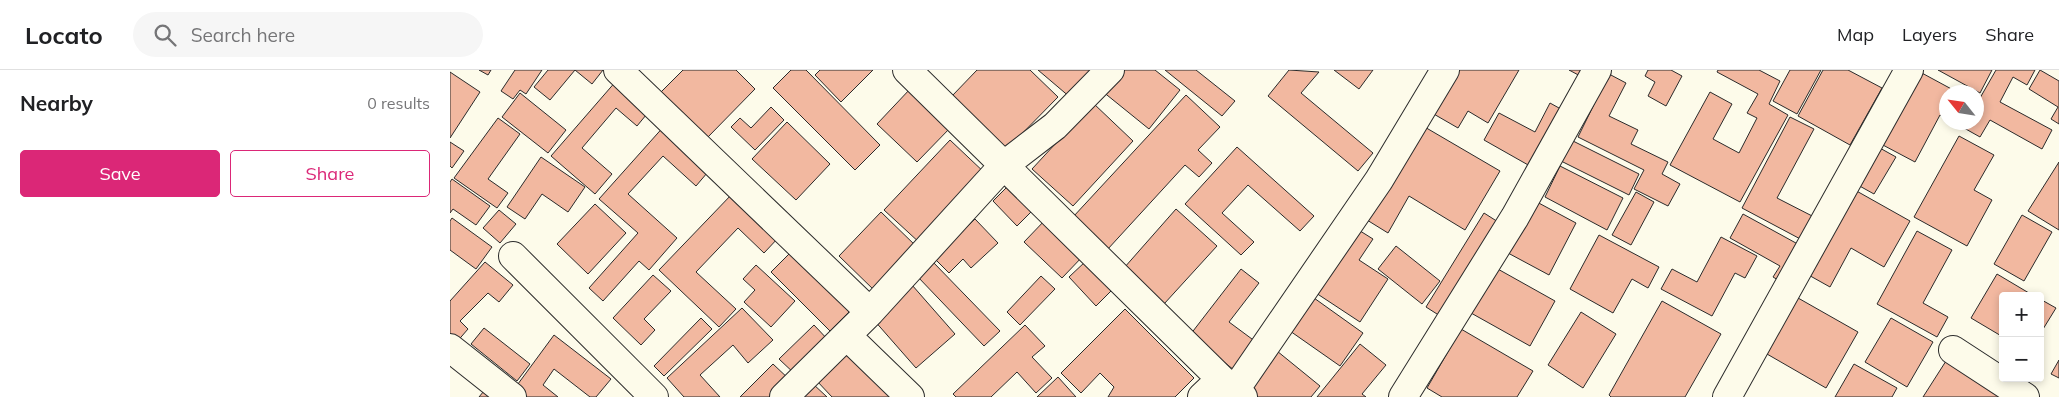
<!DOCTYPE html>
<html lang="en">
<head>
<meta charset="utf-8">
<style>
	:root { --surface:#fff; --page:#f6f6f6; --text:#202124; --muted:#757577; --line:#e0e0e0; --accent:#db2777 }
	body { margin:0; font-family:Mulish,sans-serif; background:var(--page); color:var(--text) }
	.controls { position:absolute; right:15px; bottom:15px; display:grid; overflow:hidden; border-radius:5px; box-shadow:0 2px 8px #0003 }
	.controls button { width:45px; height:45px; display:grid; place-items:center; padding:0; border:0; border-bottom:1px solid var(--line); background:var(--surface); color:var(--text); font:25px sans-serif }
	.compass { position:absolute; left:1489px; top:15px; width:45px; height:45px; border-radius:50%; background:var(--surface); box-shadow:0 2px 8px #0003; rotate:300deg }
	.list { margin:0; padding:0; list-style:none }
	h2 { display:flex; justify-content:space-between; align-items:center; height:65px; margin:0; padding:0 20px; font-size:21px }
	h2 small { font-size:16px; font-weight:400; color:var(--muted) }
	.actions { display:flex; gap:10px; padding:15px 20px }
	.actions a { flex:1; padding:11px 0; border:1px solid var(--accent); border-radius:5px; text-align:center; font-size:18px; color:var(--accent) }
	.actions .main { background:var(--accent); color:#fff }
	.icon { flex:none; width:28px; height:28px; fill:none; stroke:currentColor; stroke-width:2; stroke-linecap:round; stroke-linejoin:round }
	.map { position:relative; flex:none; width:1609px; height:327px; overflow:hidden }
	header { display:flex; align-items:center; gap:30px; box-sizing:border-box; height:70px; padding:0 25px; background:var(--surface); border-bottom:1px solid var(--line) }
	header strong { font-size:24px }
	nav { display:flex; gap:28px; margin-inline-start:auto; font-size:18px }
	.search { width:350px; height:45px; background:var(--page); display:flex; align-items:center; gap:12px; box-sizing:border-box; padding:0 18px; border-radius:28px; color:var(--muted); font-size:19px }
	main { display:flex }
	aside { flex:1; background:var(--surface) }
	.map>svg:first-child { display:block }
	.building { fill:#f2b8a0; stroke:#2b2b2b }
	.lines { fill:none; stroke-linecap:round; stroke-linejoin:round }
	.street-casing { stroke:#2b2b2b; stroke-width:30 }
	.street { stroke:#fdfbea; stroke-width:28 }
</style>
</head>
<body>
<header>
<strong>Locato</strong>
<div class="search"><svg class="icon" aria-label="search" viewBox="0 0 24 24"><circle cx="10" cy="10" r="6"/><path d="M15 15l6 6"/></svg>Search here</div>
<nav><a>Map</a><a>Layers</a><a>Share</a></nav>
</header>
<main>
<aside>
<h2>Nearby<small>0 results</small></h2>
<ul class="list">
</ul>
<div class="actions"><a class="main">Save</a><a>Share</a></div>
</aside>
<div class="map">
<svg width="1609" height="327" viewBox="0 0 1609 327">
	<rect width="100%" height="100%" fill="#fdfbea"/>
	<path class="building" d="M29,0H41L38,5Z
		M65,0H92L76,24L70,20L63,29L51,21Z
		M98,0H125L100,30L84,17Z
		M125,0H153L142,14Z
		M233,0H286L305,19L257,68L211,22Z
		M341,0H356L430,75L405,100L323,18Z
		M370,0H423L391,32L365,5Z
		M527,0H580L608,27L557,79L502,26Z
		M588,0H644L621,28Z
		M669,0H705L730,20L699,59L652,21Z
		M715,0H746L785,31L772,46Z
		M839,0L869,2L851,23L923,83L908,101L818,26Z
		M884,0H923L909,19Z
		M1007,0H1069L1038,53L1018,41L1008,58L982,43Z
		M1119,0H1138L1134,8Z
		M1198,0H1221L1232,6L1216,36L1198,26L1205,12L1195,6Z
		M1268,0H1309L1330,11L1319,34L1338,45L1290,132L1220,95L1260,22L1282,34L1263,69L1289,83L1307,48L1297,43L1308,24L1267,2Z
		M1340,0H1371L1347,44L1323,31Z
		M1373,0H1398L1432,18L1400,75L1348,46Z
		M1488,0H1542L1530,23Z
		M1546,0H1585L1577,15L1563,7L1550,32L1602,60L1592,79L1540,50L1530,67L1514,58L1517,52H1526V35Z
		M1590,0L1609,11V54L1601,49L1608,37L1579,19Z
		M0,2L30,22L0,68Z
		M1470,2L1507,22H1496V49L1490,45L1465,92L1431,74Z
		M1159,4L1176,13L1159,46L1188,60L1181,74L1218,92L1212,104L1230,114L1218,136L1184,119L1194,100L1128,67Z
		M167,10L201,39L187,56L166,38L132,78L162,104L145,124L101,86Z
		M461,18L501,57L467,92L427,54Z
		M70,23L116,60L98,83L52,47Z
		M736,25L770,57L748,80L762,93L749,107L735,95L657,180L623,147Z
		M643,33L683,71L623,136L582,99Z
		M1100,33L1118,43L1087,100L1034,70L1049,43L1085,62Z
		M321,37L334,50L305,80L281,57L290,48L301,58Z
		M1340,47L1364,59L1327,128L1368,149L1356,172L1292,138Z
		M48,48L70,64L38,109L58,123L47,138L4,108Z
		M337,52L380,94L346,130L302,89Z
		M1503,52H1514L1512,57Z
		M216,54L263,96L246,116L213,86L178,124L227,168L199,200L189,191L153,231L139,218L188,163L149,129Z
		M973,56L1050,101L1015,160L959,126L938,163L917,150Z
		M1509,66L1544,85L1524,120L1542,130L1517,176L1464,147Z
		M500,70L537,105L471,174L434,140Z
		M1121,70L1189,104L1179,125L1111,91Z
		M0,72L14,81L2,98L0,96Z
		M787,77L864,146L850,161L798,115L772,143L804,172L791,185L735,134Z
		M1428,77L1446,87L1424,124L1406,114Z
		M91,87L135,117L118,142L92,124L75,149L57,137Z
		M1609,92V160L1578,141Z
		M1110,96L1173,128L1157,160L1095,127Z
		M2,109L40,136L26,155L3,139L0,143V112Z
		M558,116L583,140L567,156L543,131Z
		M1403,119L1460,151L1434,197L1401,178L1380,217L1355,203Z
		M1186,122L1204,132L1181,175L1162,165Z
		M283,123L329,167L314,183L288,158L246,202L286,239L269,257L209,200Z
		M1085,131L1126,153L1099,205L1058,183Z
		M145,134L176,163L138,204L107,174Z
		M726,139L767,176L714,234L674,198Z
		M49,140L66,154L50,173L33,158Z
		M431,142L468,178L426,222L389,186Z
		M1034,143L1056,157L998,251L976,237Z
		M1293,144L1355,178L1335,214L1323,207L1330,196L1280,168Z
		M1572,145L1602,162L1574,211L1544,194Z
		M2,148L42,177L26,199L0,180V151Z
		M597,148L634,185L612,208L574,172Z
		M525,149L548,173L521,198L513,189L499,203L484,188Z
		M907,159L923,169L909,190L938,209L910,252L866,223Z
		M1467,161L1502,180L1473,233L1498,247L1487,267L1427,234Z
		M1149,165L1209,197L1198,218L1182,209L1163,243L1120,219Z
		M1271,167L1307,186L1295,208L1285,203L1262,246L1211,219L1222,199L1247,212Z
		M946,176L990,211L972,234L928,199Z
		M341,182L400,241L380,261L321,202Z
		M482,191L550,261L534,276L467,206Z
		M636,191L663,219L646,236L619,207Z
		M35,192L63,215L49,232L38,223L10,251L18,259L5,274L0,270V231Z
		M306,195L345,231L321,257L294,232L305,220L293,209Z
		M1046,198L1105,231L1080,276L1021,243Z
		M791,199L809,213L779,252L806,272L784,300L740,265Z
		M1547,204L1584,226H1553V267L1521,248Z
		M203,205L221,221L194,249L205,260L191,275L163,248Z
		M591,206L605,219L570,255L557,242Z
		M462,215L505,264L466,298L423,249Z
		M1341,224L1408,262L1376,318L1310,280Z
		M864,228L913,263L890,296L840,261Z
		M1590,229L1606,238L1590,264Z
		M1212,231L1271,264L1235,327H1161L1159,325Z
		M292,238L323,270L298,293L283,275L250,305L270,327H234L217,308Z
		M675,239L744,308L725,327H658L664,317L650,303L631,323L611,303Z
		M1131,242L1166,264L1133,318L1098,295Z
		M251,248L262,259L214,306L204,296Z
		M1441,248L1483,272L1457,317L1415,292Z
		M364,255L380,272L346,305L329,289Z
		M575,255L595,276L582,287L602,308L586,323L567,302L541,327H506L503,324Z
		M34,258L80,294L67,311L21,274Z
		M1011,259L1083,301L1067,327H992L977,318Z
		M104,265L161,309L146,327H140L104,299L93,315L108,327H76L65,318Z
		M910,274L936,295L912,324L916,327H867Z
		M399,278L448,327H382L366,310Z
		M827,281L870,316L861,327H805L796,320Z
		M1609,290V308L1601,304Z
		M1496,291L1552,327H1473Z
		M323,294L341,311L324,327H290Z
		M1404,294L1447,318L1442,327H1385Z
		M608,307L626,327H587Z
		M362,313L377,327H348Z
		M38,316L51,327H29Z"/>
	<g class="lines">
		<defs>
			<path id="street" d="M168,0L420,242
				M457,0L771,309L793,327
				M63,186L204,327
				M397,266L460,327
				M0,278L62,327
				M1503,280L1575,327
				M785,320L929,110L995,0
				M334,327L420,242L553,96L605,56L660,0
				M752,327L771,309
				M953,327L1065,147L1147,0
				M1277,327L1459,0"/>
		</defs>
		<use href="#street" class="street-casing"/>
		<use href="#street" class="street"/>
	</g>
</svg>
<div class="controls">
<button>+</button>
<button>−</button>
</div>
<svg class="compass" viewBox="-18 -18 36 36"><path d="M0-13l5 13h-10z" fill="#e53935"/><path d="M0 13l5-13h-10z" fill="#757577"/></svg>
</div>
</main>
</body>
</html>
